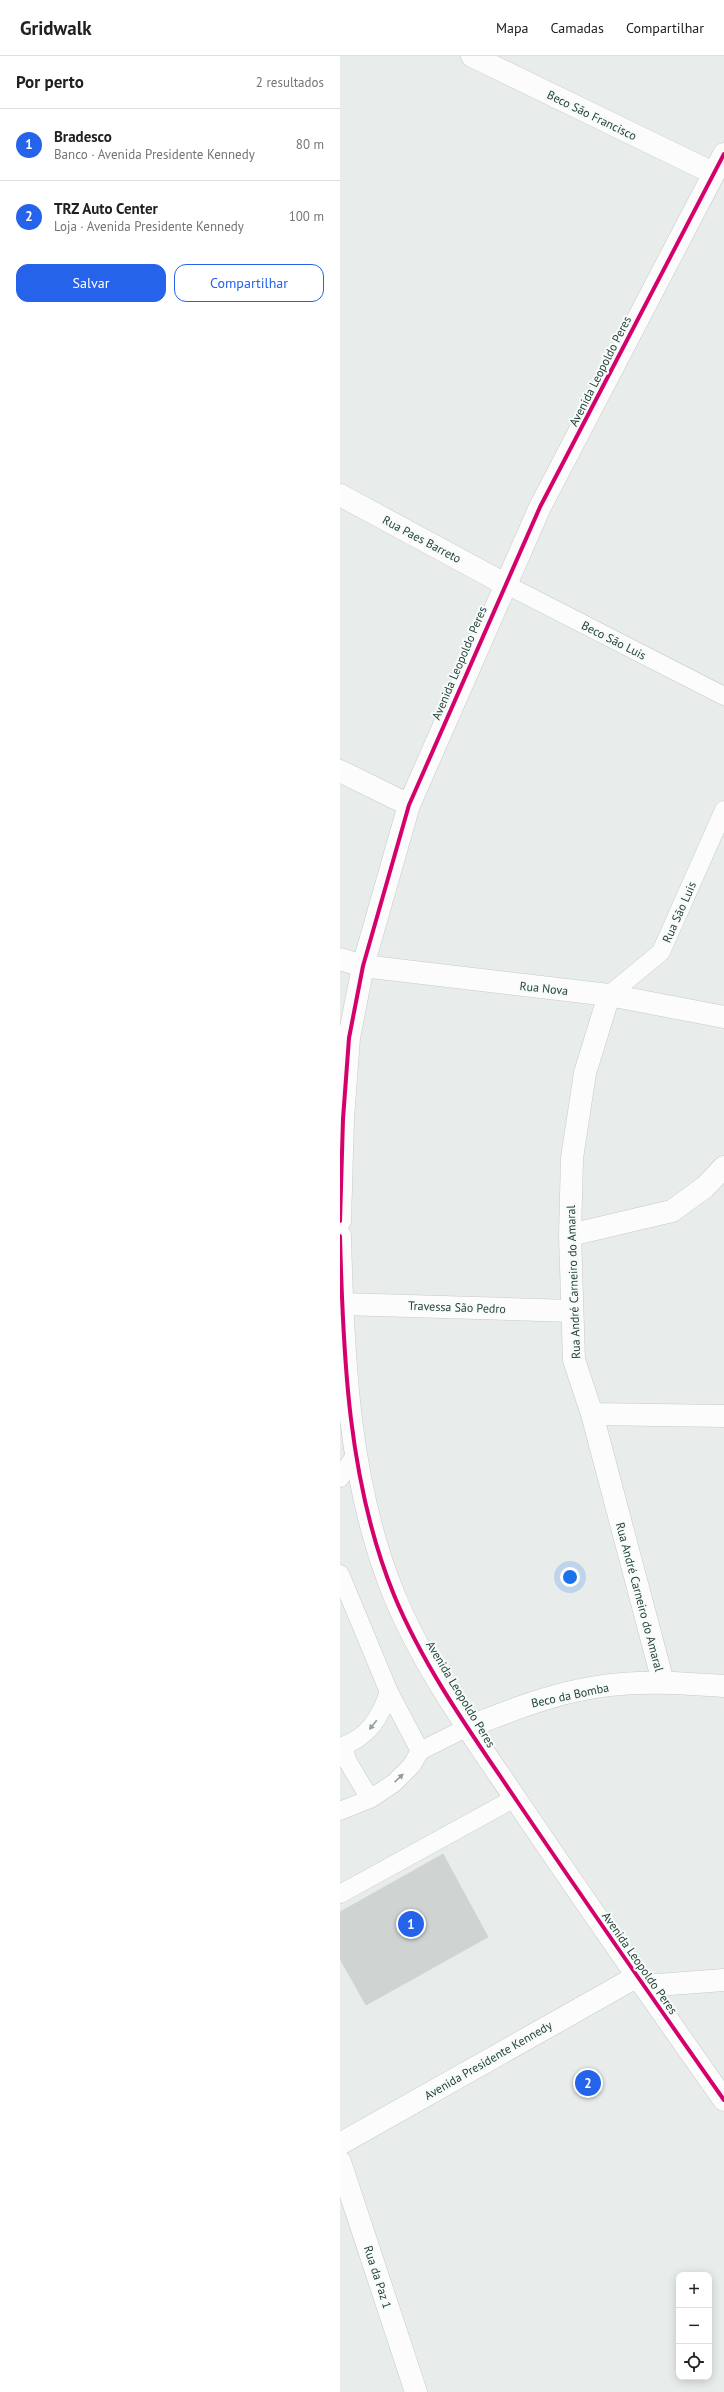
<!DOCTYPE html>
<html lang="pt">
<head>
<meta charset="utf-8">
<style>
	:root { --surface:#fff; --page:#f6f6f6; --text:#202124; --muted:#757577; --line:#e0e0e0; --accent:#2563eb }
	body { margin:0; font-family:"PT Sans",sans-serif; background:var(--page); color:var(--text) }
	.controls { position:absolute; right:12px; bottom:12px; display:grid; overflow:hidden; border-radius:8px; box-shadow:0 2px 10px #0003 }
	.controls button { width:36px; height:36px; display:grid; place-items:center; padding:0; border:0; border-bottom:1px solid var(--line); background:var(--surface); color:var(--text); font:20px sans-serif }
	.you { position:absolute; left:230px; top:1521px; width:14px; height:14px; margin:-10px; border:3px solid #fff; border-radius:50%; background:#1a73e8; box-shadow:0 0 0 6px #1a73e833 }
	.badge { display:grid; place-items:center; width:26px; height:26px; border-radius:50%; background:var(--accent); color:#fff; font-size:13px; font-weight:700 }
	.pin { position:absolute; translate:-50% -50%; border:2px solid #fff; box-shadow:0 1px 4px #0006 }
	.list { margin:0; padding:0; list-style:none }
	h2 { display:flex; justify-content:space-between; align-items:center; height:52px; margin:0; padding:0 16px; font-size:17px }
	h2 small { font-size:13px; font-weight:400; color:var(--muted) }
	.list li { display:grid; grid-template-columns:26px 1fr auto; gap:12px; align-items:center; box-sizing:border-box; height:72px; padding:0 16px; border-top:1px solid var(--line) }
	.list b { display:block; font-size:15px; white-space:nowrap }
	.list p { margin:0; font-size:13px; white-space:nowrap; color:var(--muted) }
	.list em { font-size:13px; font-style:normal; color:var(--muted) }
	.actions { display:flex; gap:8px; padding:12px 16px }
	.actions a { flex:1; padding:9px 0; border:1px solid var(--accent); border-radius:12px; text-align:center; font-size:14px; color:var(--accent) }
	.actions .main { background:var(--accent); color:#fff }
	.icon { flex:none; width:22px; height:22px; fill:none; stroke:currentColor; stroke-width:2; stroke-linecap:round; stroke-linejoin:round }
	.map { position:relative; flex:none; width:384px; height:2336px; overflow:hidden }
	header { display:flex; align-items:center; gap:24px; box-sizing:border-box; height:56px; padding:0 20px; background:var(--surface); border-bottom:1px solid var(--line) }
	header strong { font-size:19px }
	nav { display:flex; gap:22px; margin-inline-start:auto; font-size:14px }
	main { display:flex }
	aside { flex:1; background:var(--surface) }
	.map>svg:first-child { display:block }
	.building { fill:#cfd4d2; stroke:#d1d6d4 }
	.lines { fill:none; stroke-linecap:round; stroke-linejoin:round }
	.service-casing { stroke:#c5cac8; stroke-width:19 }
	.minor-casing { stroke:#c5cac8; stroke-width:23 }
	.tertiary-casing { stroke:#c5cac8; stroke-width:23 }
	.service { stroke:#fcfcfc; stroke-width:18 }
	.minor { stroke:#fcfcfc; stroke-width:22 }
	.tertiary { stroke:#fcfcfc; stroke-width:22 }
	.cycleway-casing { stroke:#f7fbf9; stroke-width:6 }
	.cycleway { stroke:#d6006c; stroke-width:4 }
	.oneway { fill:#909f9b }
	.labels { text-anchor:middle; dominant-baseline:central; stroke-width:4; stroke-linejoin:round; paint-order:stroke }
	.street-label { font-size:12px; fill:#24423a; stroke:#f7fbf9 }
</style>
</head>
<body>
<header>
<strong>Gridwalk</strong>
<nav><a>Mapa</a><a>Camadas</a><a>Compartilhar</a></nav>
</header>
<main>
<aside>
<h2>Por perto<small>2 resultados</small></h2>
<ul class="list">
<li><span class="badge">1</span><div><b>Bradesco</b><p>Banco · Avenida Presidente Kennedy</p></div><em>80 m</em></li>
<li><span class="badge">2</span><div><b>TRZ Auto Center</b><p>Loja · Avenida Presidente Kennedy</p></div><em>100 m</em></li>
</ul>
<div class="actions"><a class="main">Salvar</a><a>Compartilhar</a></div>
</aside>
<div class="map">
<svg width="384" height="2336" viewBox="0 0 384 2336">
	<rect width="100%" height="100%" fill="#e8edeb"/>
	<path class="building" d="M103,1798L148,1881L26,1949L0,1903V1856Z"/>
	<g class="lines">
		<defs>
			<path id="service" d="M165,528L384,640
				M269,939L321,896L384,754
				M0,1422L16,1398
				M0,1518L49,1636L80,1695
				M2,1690L8,1706L30,1743
				M0,1691C28,1682 40,1662 49,1636
				M0,1755L30,1743L54,1727L72,1709L80,1695L128,1671
				M0,1838L175,1742"/>
			<path id="minor" d="M132,0L373,117
				M0,439L165,528
				M0,715L69,749
				M0,903L23,910L269,939L384,961
				M269,939L245,1017L232,1102L230,1179L234,1304L252,1358L323,1626
				M230,1179L332,1155L365,1131L384,1111
				M2,1248L232,1255
				M252,1358L384,1360
				M128,1671C169,1655 211,1638 256,1631C298,1624 342,1627 384,1630
				M304,1930L384,1924
				M0,2106L76,2336"/>
			<path id="tertiary" d="M0,1165L3,1063L9,982L23,910L69,749L200,451L384,98
				M0,1180C3,1300 8,1426 54,1539C85,1614 134,1681 179,1748C246,1847 315,1946 384,2044
				M0,2088L296,1921"/>
		</defs>
		<use href="#service" class="service-casing"/>
		<use href="#minor" class="minor-casing"/>
		<use href="#tertiary" class="tertiary-casing"/>
		<use href="#service" class="service"/>
		<use href="#minor" class="minor"/>
		<use href="#tertiary" class="tertiary"/>
		<defs>
			<path id="cycleway" d="M0,1165L3,1063L9,982L23,910L69,749L200,451L384,98
				M0,1180C3,1300 8,1426 54,1539C85,1614 134,1681 179,1748C246,1847 315,1946 384,2044"/>
		</defs>
		<use href="#cycleway" class="cycleway-casing"/>
		<use href="#cycleway" class="cycleway"/>
	</g>
	<defs><path id="oneway-solid" d="M-6-.8H1V-3.2L6.5 0L1 3.2V.8H-6Z"/></defs>
	<g class="oneway">
		<use href="#oneway-solid" transform="translate(33 1669) rotate(129)"/>
		<use href="#oneway-solid" transform="translate(59 1722) rotate(-43)"/>
	</g>
	<g class="labels">
		<g class="street-label">
			<text transform="translate(252 59) rotate(26)">Beco São Francisco</text>
			<text transform="translate(260 315) rotate(-63)">Avenida Leopoldo Peres</text>
			<text transform="translate(82 483) rotate(28)">Rua Paes Barreto</text>
			<text transform="translate(274 584) rotate(27)">Beco São Luis</text>
			<text transform="translate(119 607) rotate(-67)">Avenida Leopoldo Peres</text>
			<text transform="translate(339 856) rotate(-66)">Rua São Luis</text>
			<text transform="translate(204 932) rotate(6)">Rua Nova</text>
			<text transform="translate(233 1226) rotate(-92)">Rua André Carneiro do Amaral</text>
			<text transform="translate(117 1251) rotate(2)">Travessa São Pedro</text>
			<text transform="translate(300 1541) rotate(75)">Rua André Carneiro do Amaral</text>
			<text transform="translate(121 1638) rotate(59)">Avenida Leopoldo Peres</text>
			<text transform="translate(230 1639) rotate(-12)">Beco da Bomba</text>
			<text transform="translate(300 1907) rotate(55)">Avenida Leopoldo Peres</text>
			<text transform="translate(148 2004) rotate(-30)">Avenida Presidente Kennedy</text>
			<text transform="translate(38 2221) rotate(72)">Rua da Paz 1</text>
		</g>
	</g>
</svg>
<div class="controls">
<button>+</button>
<button>−</button>
<button><svg class="icon" aria-label="locate" viewBox="0 0 24 24"><circle cx="12" cy="12" r="6"/><path d="M12 2v4M12 18v4M2 12h4M18 12h4"/></svg></button>
</div>
<div class="you"></div>
<div class="pin badge" style="left:71px;top:1868px">1</div>
<div class="pin badge" style="left:248px;top:2027px">2</div>
</div>
</main>
</body>
</html>
